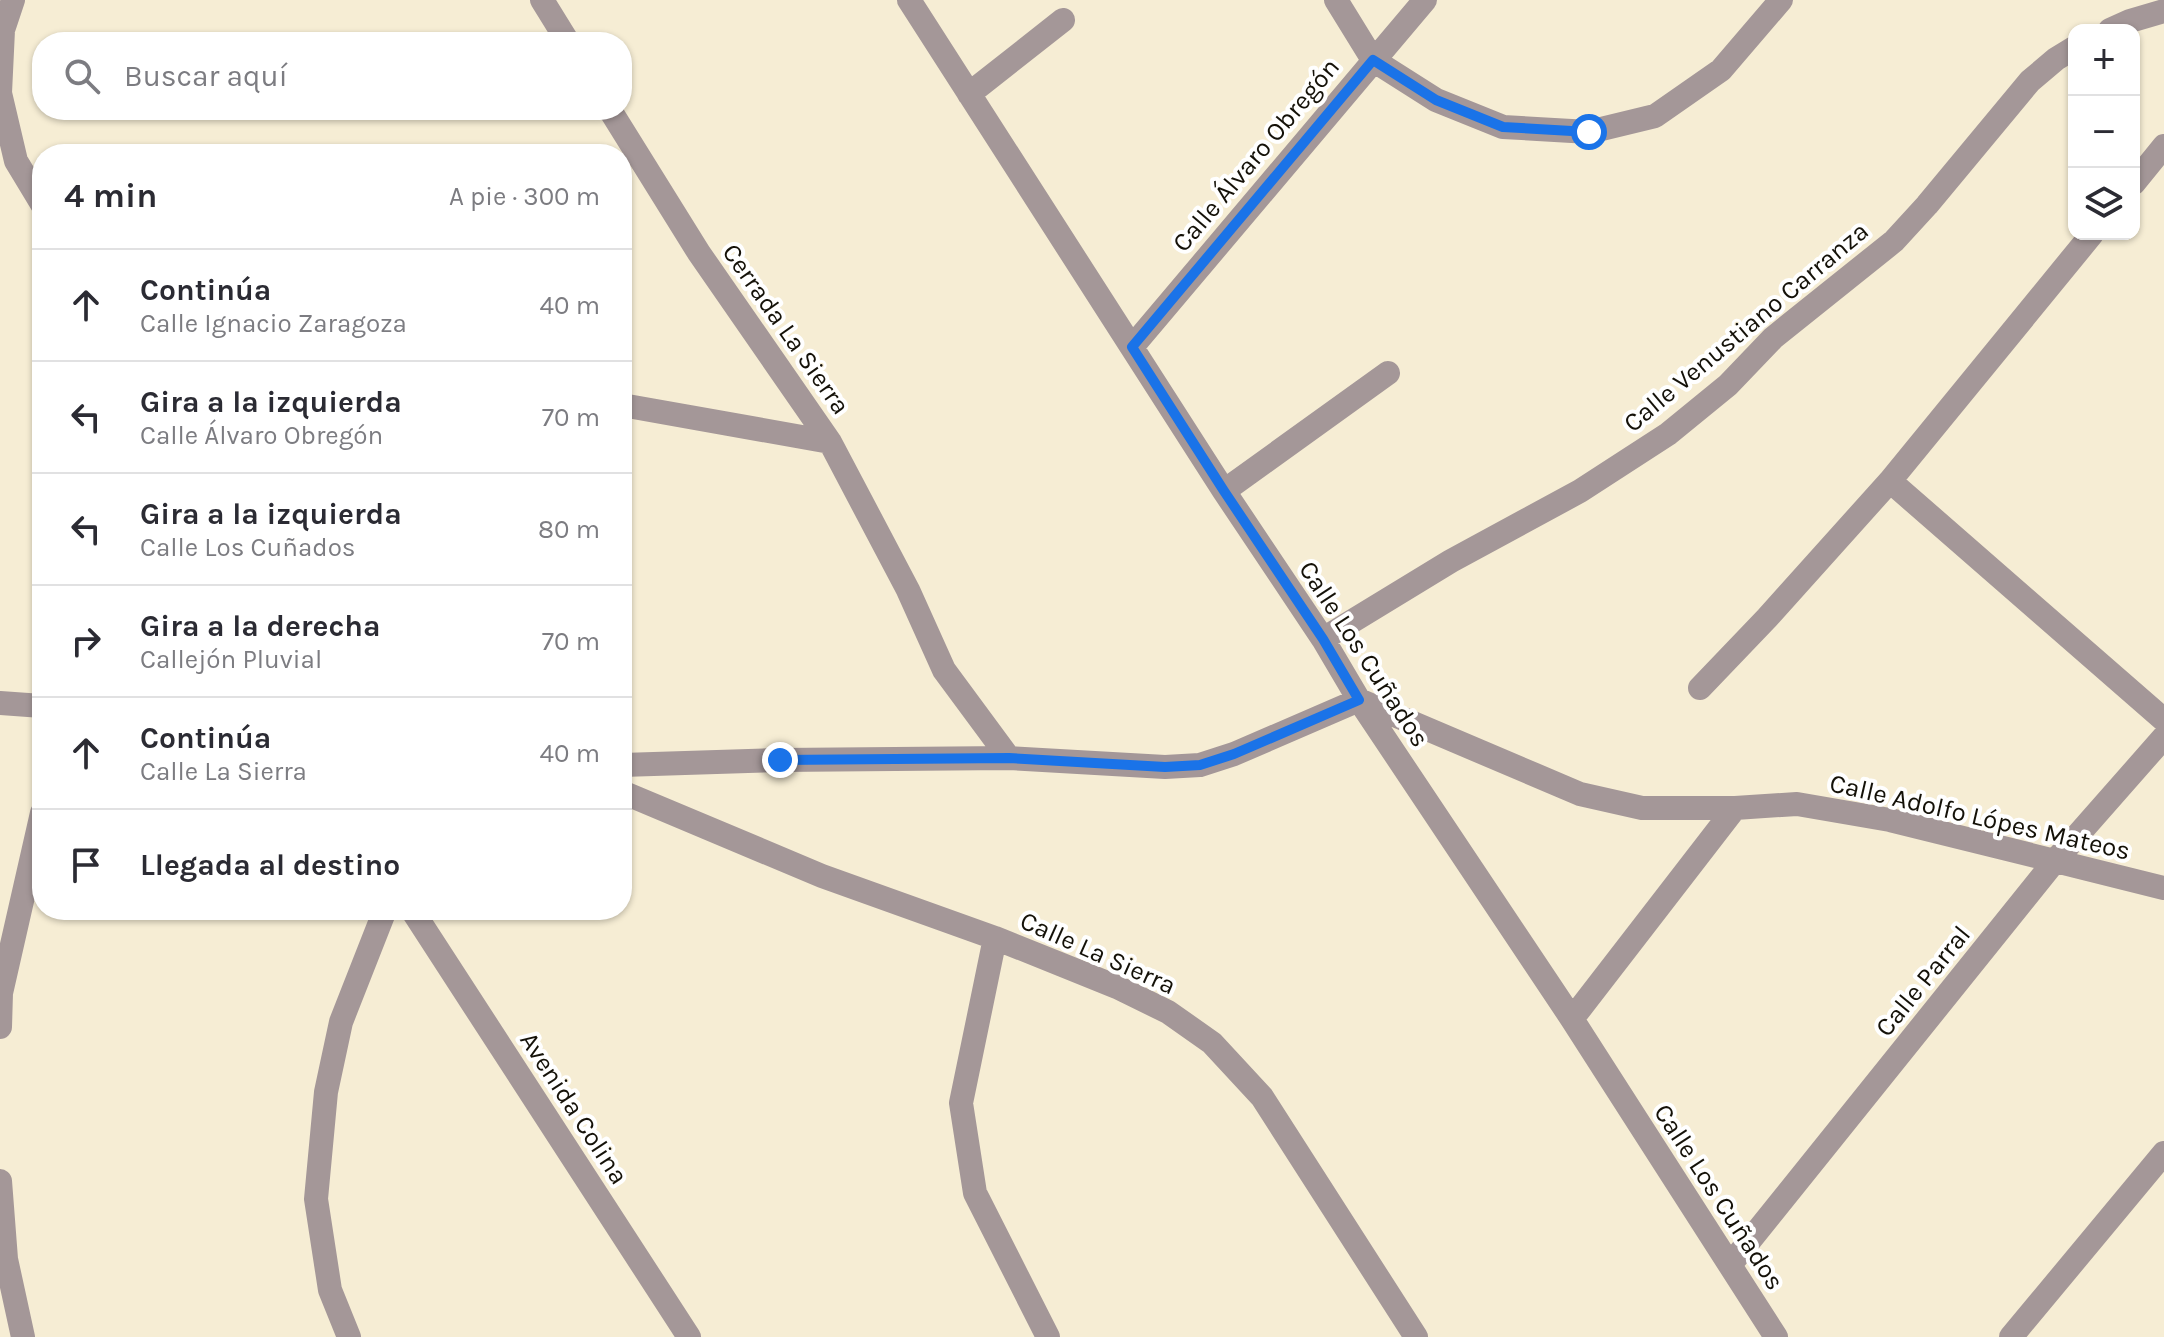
<!DOCTYPE html>
<html lang="es">
<head>
<meta charset="utf-8">
<style>
	:root { --surface:#fff; --page:#f7f7f7; --text:#2b2b33; --muted:#7c7c81; --line:#e1e1e2 }
	body { margin:0; font-family:Karla,sans-serif; background:var(--page); color:var(--text) }
	.controls { position:absolute; right:24px; top:24px; display:grid; overflow:hidden; border-radius:16px; box-shadow:0 2px 6px #0004 }
	.controls button { width:72px; height:72px; display:grid; place-items:center; padding:0; border:0; border-bottom:2px solid var(--line); background:var(--surface); color:var(--text); font:40px sans-serif }
	.stop { position:absolute; width:24px; height:24px; margin:-18px; border:6px solid #1a73e8; border-radius:50%; background:#fff }
	.stop.end { background:#1a73e8; border-color:#fff; box-shadow:0 2px 8px #0008 }
	.list { margin:0; padding:0; list-style:none }
	h2 { display:flex; justify-content:space-between; align-items:center; height:104px; margin:0; padding:0 32px; font-size:34px }
	h2 small { font-size:26px; font-weight:400; color:var(--muted) }
	.list li { display:grid; grid-template-columns:52px 1fr auto; gap:24px; align-items:center; box-sizing:border-box; height:112px; padding:0 32px; border-top:2px solid var(--line) }
	.list b { display:block; font-size:30px; white-space:nowrap }
	.list p { margin:0; font-size:26px; white-space:nowrap; color:var(--muted) }
	.list em { font-size:26px; font-style:normal; color:var(--muted) }
	.icon { flex:none; width:44px; height:44px; fill:none; stroke:currentColor; stroke-width:2; stroke-linecap:round; stroke-linejoin:round }
	.map { position:relative; flex:none; width:2164px; height:1337px; overflow:hidden }
	.search { position:absolute; background:var(--surface); box-shadow:0 2px 6px #0004; left:32px; top:32px; width:600px; height:88px; display:flex; align-items:center; gap:20px; box-sizing:border-box; padding:0 28px; border-radius:32px; color:var(--muted); font-size:30px }
	.panel { position:absolute; background:var(--surface); box-shadow:0 2px 6px #0004; left:32px; top:144px; width:600px; height:776px; border-radius:32px }
	.map>svg:first-child { display:block }
	.lines { fill:none; stroke-linecap:round; stroke-linejoin:round }
	.minor { stroke:#a49798; stroke-width:24 }
	.route { stroke:#1a73e8; stroke-width:10 }
	.labels { text-anchor:middle; dominant-baseline:central; stroke-width:8; stroke-linejoin:round; paint-order:stroke }
	.street-label { font-size:26px; fill:#141108; stroke:#fff }
</style>
</head>
<body>
<div class="map">
<svg width="2164" height="1337" viewBox="0 0 2164 1337">
	<rect width="100%" height="100%" fill="#f6edd4"/>
	<g class="lines">
		<path class="minor" d="M542,0L568,42
			M909,0L1224,491L1323,639L1359,700L1572,1019L1776,1337
			M1336,0L1373,60L1436,100L1503,127L1589,132L1655,116L1721,70L1781,0
			M2110,30L2130,21L2164,11
			M0,93L16,161L42,204
			M0,93L3,30L13,0
			M969,94L1063,20
			M610,110L699,253L830,442L908,590L944,670L1009,758
			M2134,183L2164,146
			M1132,347L1425,0
			M622,405L830,442
			M1890,481L2164,720
			M1224,491L1388,373
			M1323,639L1451,561L1580,491L1668,434L1728,385L1773,338L1894,241L1927,205L2030,81L2056,59L2074,48
			M1700,688L1767,618L1890,481L2092,234
			M0,703L42,706
			M622,765L780,760L1009,758L1165,767L1200,765L1234,754L1359,700L1580,794L1642,808H1735L1797,804L1890,820L2164,888
			M622,792L822,876L995,938L1117,987L1168,1012L1212,1043L1262,1097L1416,1337
			M412,910L689,1337
			M995,938L961,1103L975,1193L1048,1337
			M1572,1019L1735,808
			M0,1027L1,993L42,813
			M0,1181L6,1259L23,1337
			M1730,1265L2054,862L2164,737
			M349,1337L330,1290L316,1199L326,1092L341,1022L385,910
			M2011,1337L2164,1153"/>
	</g>
	<g class="lines">
		<path class="route" d="M780,760L1009,758L1165,767L1200,765L1234,754L1359,700L1323,639L1224,491L1132,347L1373,60L1436,100L1503,127L1589,132"/>
	</g>
	<g class="labels">
		<g class="street-label">
			<text transform="translate(1256 155) rotate(-50)">Calle Álvaro Obregón</text>
			<text transform="translate(1746 327) rotate(-40)">Calle Venustiano Carranza</text>
			<text transform="translate(786 329) rotate(55)">Cerrada La Sierra</text>
			<text transform="translate(1364 654) rotate(57)">Calle Los Cuñados</text>
			<text transform="translate(1980 817) rotate(13)">Calle Adolfo Lópes Mateos</text>
			<text transform="translate(1098 953) rotate(24)">Calle La Sierra</text>
			<text transform="translate(1923 981) rotate(-51)">Calle Parral</text>
			<text transform="translate(574 1108) rotate(57)">Avenida Colina</text>
			<text transform="translate(1719 1197) rotate(57)">Calle Los Cuñados</text>
		</g>
	</g>
</svg>
<div class="controls">
<button>+</button>
<button>−</button>
<button><svg class="icon" aria-label="layers" viewBox="0 0 24 24"><path d="M12 4l9 5-9 5-9-5zM3 14l9 5 9-5"/></svg></button>
</div>
<div class="stop" style="left:1589px;top:132px"></div>
<div class="stop end" style="left:780px;top:760px"></div>
<div class="search"><svg class="icon" aria-label="search" viewBox="0 0 24 24"><circle cx="10" cy="10" r="6"/><path d="M15 15l6 6"/></svg>Buscar aquí</div>
<section class="panel">
<h2>4 min<small>A pie · 300 m</small></h2>
<ul class="list">
<li><svg class="icon" aria-label="ahead" viewBox="0 0 24 24"><path d="M12 20V5M6 11l6-6 6 6"/></svg><div><b>Continúa</b><p>Calle Ignacio Zaragoza</p></div><em>40 m</em></li>
<li><svg class="icon" aria-label="left" viewBox="0 0 24 24"><path d="M17 20v-9H6M10 6l-5 5 5 5"/></svg><div><b>Gira a la izquierda</b><p>Calle Álvaro Obregón</p></div><em>70 m</em></li>
<li><svg class="icon" aria-label="left" viewBox="0 0 24 24"><path d="M17 20v-9H6M10 6l-5 5 5 5"/></svg><div><b>Gira a la izquierda</b><p>Calle Los Cuñados</p></div><em>80 m</em></li>
<li><svg class="icon" aria-label="right" viewBox="0 0 24 24"><path d="M7 20v-9h11M14 6l5 5-5 5"/></svg><div><b>Gira a la derecha</b><p>Callejón Pluvial</p></div><em>70 m</em></li>
<li><svg class="icon" aria-label="ahead" viewBox="0 0 24 24"><path d="M12 20V5M6 11l6-6 6 6"/></svg><div><b>Continúa</b><p>Calle La Sierra</p></div><em>40 m</em></li>
<li><svg class="icon" aria-label="arrive" viewBox="0 0 24 24"><path d="M6 21V4h12l-3 4 3 4H6"/></svg><div><b>Llegada al destino</b></div></li>
</ul>
</section>
</div>
</body>
</html>
